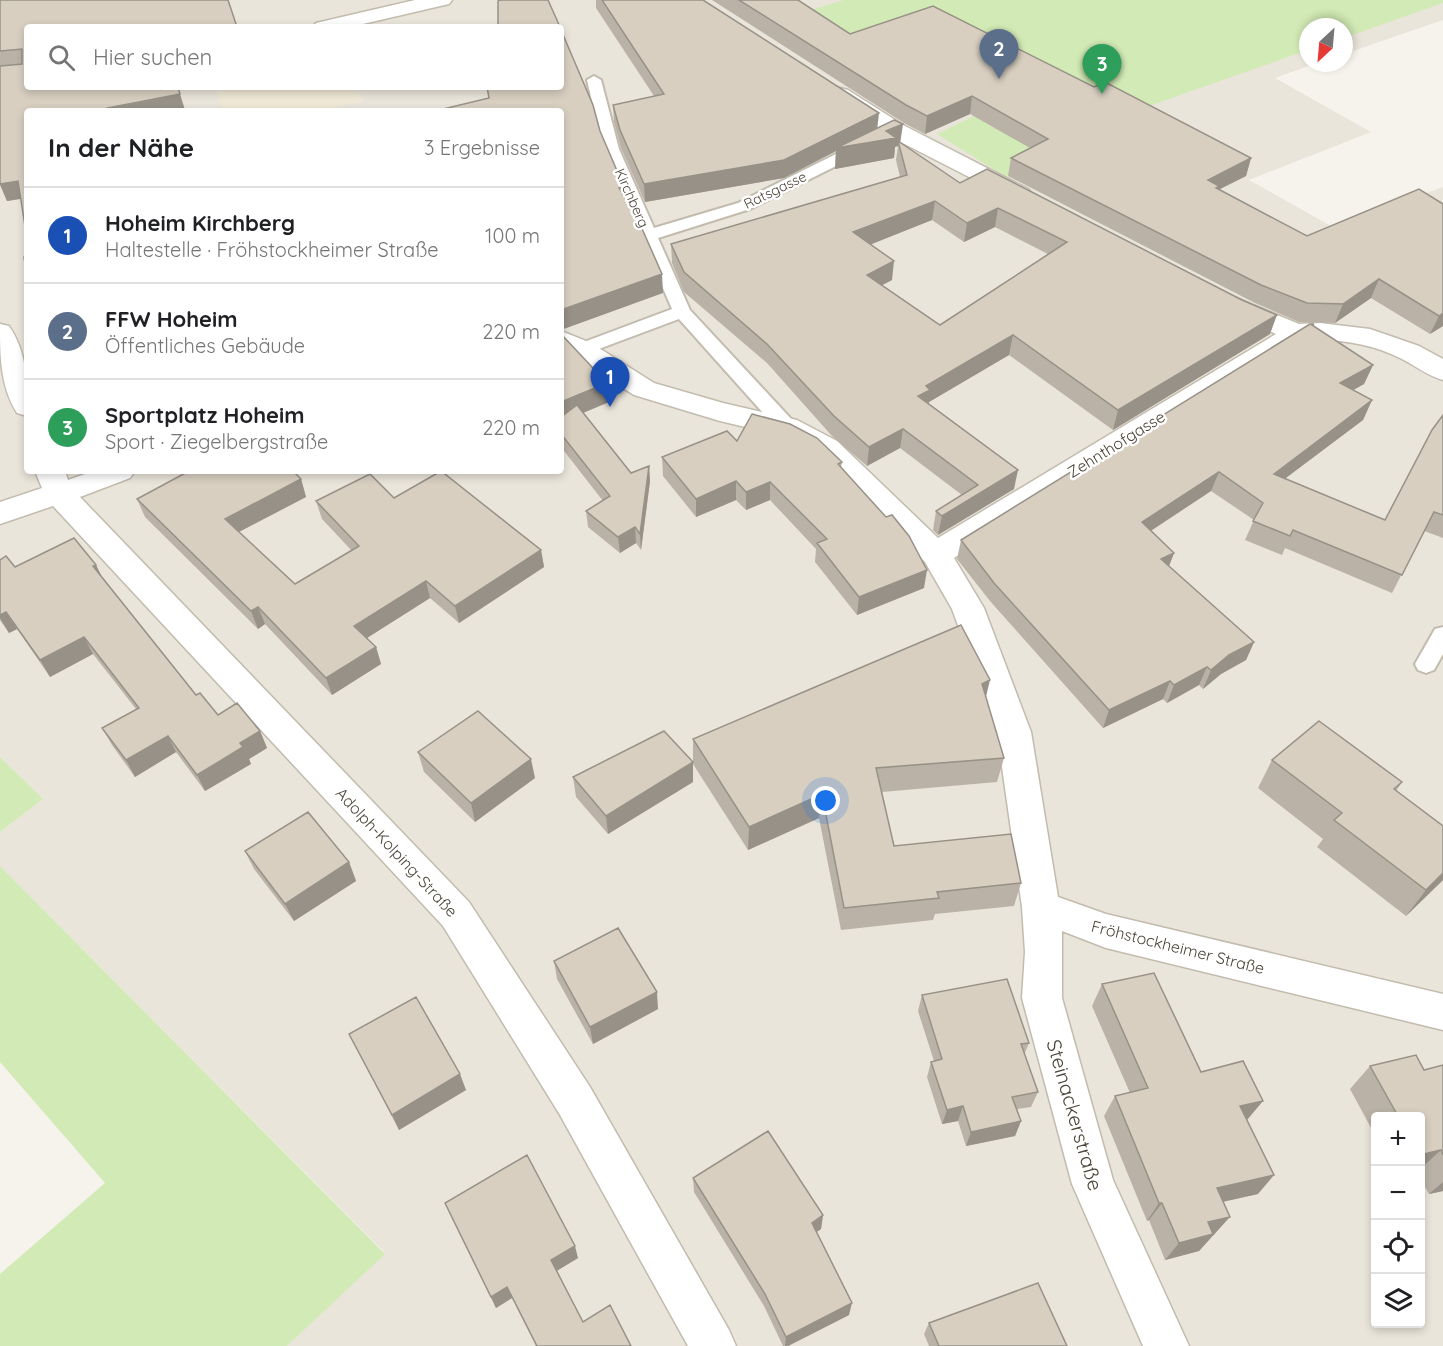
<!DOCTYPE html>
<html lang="de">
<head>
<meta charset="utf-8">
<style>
	:root { --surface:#fff; --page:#f6f6f6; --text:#202124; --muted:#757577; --line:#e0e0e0; --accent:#ea580c }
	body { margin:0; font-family:Quicksand,sans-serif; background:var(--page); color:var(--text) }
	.controls { position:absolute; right:18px; bottom:18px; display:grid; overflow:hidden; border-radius:6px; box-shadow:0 3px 9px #0003 }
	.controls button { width:54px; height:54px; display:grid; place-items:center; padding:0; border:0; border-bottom:2px solid var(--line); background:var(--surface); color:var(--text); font:30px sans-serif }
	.compass { position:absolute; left:1299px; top:18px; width:54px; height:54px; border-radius:50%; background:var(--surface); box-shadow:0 3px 9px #0003; rotate:206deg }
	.you { position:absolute; left:826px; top:801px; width:21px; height:21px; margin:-15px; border:4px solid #fff; border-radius:50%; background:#1a73e8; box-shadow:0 0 0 9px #1a73e833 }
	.badge { display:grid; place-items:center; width:39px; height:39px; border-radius:50%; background:var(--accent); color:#fff; font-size:20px; font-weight:700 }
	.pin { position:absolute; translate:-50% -50px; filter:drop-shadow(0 2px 3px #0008) }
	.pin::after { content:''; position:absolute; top:32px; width:21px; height:18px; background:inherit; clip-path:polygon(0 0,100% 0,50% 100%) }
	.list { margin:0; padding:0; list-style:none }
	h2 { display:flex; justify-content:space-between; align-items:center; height:78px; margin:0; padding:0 24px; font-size:26px }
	h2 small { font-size:20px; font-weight:400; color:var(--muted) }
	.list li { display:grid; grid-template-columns:39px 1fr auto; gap:18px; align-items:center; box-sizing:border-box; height:96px; padding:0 24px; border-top:2px solid var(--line) }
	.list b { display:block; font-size:22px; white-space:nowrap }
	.list p { margin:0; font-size:20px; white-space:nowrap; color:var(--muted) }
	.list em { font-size:20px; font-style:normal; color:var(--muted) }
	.icon { flex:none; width:33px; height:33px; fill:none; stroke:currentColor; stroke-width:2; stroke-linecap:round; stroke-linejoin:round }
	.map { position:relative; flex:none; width:1443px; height:1346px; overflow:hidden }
	.search { position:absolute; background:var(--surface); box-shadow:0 3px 9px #0003; left:24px; top:24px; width:540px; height:66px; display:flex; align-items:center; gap:15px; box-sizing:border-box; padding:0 21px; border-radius:6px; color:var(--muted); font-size:22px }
	.panel { position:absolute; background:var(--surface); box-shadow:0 3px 9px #0003; left:24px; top:108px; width:540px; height:366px; border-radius:6px }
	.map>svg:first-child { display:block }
	.residential { fill:#eae5da; fill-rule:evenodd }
	.education { fill:#efe8d6 }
	.green { fill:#d2eab5 }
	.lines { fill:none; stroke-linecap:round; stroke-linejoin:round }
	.service-casing { stroke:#c2bbae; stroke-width:4 }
	.minor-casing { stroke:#c2bbae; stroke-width:3 }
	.service { fill:#fff; fill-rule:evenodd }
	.minor { fill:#fff; fill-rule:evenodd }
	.wall { fill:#bab2a6; fill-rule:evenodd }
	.shaded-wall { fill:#979187 }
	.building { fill:#d8cfc1; stroke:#979187; stroke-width:1.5; fill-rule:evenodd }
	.labels { text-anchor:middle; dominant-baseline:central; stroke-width:5; stroke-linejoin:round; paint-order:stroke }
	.far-street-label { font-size:14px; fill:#4b4439; stroke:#fff }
	.street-label { font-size:16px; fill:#4b4439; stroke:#fff }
	.near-street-label { font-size:20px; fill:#4b4439; stroke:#fff }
</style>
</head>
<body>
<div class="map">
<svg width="1443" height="1346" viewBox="0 0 1443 1346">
	<rect width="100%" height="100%" fill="#f6f3ec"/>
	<path class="residential" d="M0,0H1443V20L1344,54V27H1308V63H1317L1275,78L1371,132L1249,180L1333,227L1443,187V1346H287L385,1253L0,866V832L43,799L0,757ZM27,27H561V87H27ZM27,111H561V471H27ZM1376,1116H1420V1324H1376Z"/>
	<path class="education" d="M216,87H357L364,101L320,111H223Z"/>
	<path class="green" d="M844,0H1443V3L1344,38V27H1308V50L1129,113L1006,177L937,134L1060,74L1002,38L971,47L806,52L765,23Z
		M0,757L43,799L0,832Z
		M0,866L385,1254L287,1346H0V1274L105,1183L0,1062Z"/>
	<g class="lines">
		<defs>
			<path id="service" d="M594,76L601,80L619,149L654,228L738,203L856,144L862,142L870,147L868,150L750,209L658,238L690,310L794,422L797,427L794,432L787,433L780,432L679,319L588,353H576L573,349L576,345L672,309L603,149L587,80Z
				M1443,627V654L1434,670L1426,673L1418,670L1415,664L1435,629Z"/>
			<path id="minor" d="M415,0H452L449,4L350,27H313L316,23Z
				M840,88L848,90L903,125L1028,189L1032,194L1028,199L1020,201L1012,199L887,135L832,100L829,95L832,90Z
				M1234,297L1299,324L1320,323L1370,329L1419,346L1443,359V380C1428,376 1416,366 1402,359C1371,343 1336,338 1302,341L954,558L984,608L1031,732L1058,897L1106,914L1443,994V1030L1106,948L1062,931V998L1113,1180L1189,1346H1143L1072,1184L1022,998L1025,952L1022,907L997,732L952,609L925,562L817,455L779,435L720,421L634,395L561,349V331L591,343L654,383L723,403L797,420L837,441L938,538L1276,334L1225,311L1221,305L1225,299Z
				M0,324L9,326C28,354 27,384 27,416L17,413C0,386 0,355 0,324Z
				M35,471H65L68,480L94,471H135L130,478L80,497L469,902L590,1087L729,1330L736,1346H688L560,1115L443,926L53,506L0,524V502L42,488Z"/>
		</defs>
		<use href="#service" class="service-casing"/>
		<use href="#minor" class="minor-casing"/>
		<use href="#service" class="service"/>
		<use href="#minor" class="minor"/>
	</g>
	<path class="wall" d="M0,0L27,27L185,110L27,111L21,199L7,201L0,185Z
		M596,0H602L877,128L960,183L1270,334L1113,430L1009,355L929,402L928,404L1014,489L938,535L933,530L936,511L962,495L900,448L867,466L832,436L767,363L684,292L672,263L671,244L900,177L896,160L898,146L895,147L894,158L835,169L836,151L784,178L645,202L621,148L614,122L613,105L654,96L596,8ZM932,220L964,242L995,227L1048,254L940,325L882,285L892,280L870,244Z
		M712,0H798L850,34L1094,87L1251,158L1246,176L1220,189L1307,236L1419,189L1443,326L1430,334L1371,298L1335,323L1299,322L1255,303L1008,176L1011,158L1030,148L970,114L925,134L904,123Z
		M1314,324L1313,326L1373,365L1364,384L1353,390L1372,400L1363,420L1285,478L1385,520L1443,415V538L1424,531L1392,593L1285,548L1282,555L1245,540L1254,520L1211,491L1151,531L1174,553L1169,566L1254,642L1246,660L1221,674L1203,689L1199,685L1167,703L1163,699L1103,728L990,601L957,559L961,540Z
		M561,334L609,402L583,413L631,473L649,466L650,481L641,550L636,543L620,553L588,527L586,511L603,501L561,447Z
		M737,441L842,462L841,468L924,588L857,615L815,562L816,549L770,500L746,510L736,500L696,517L663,476L662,457Z
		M301,479L306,497L239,532L295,584L352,551L322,519L316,501L394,498L541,550L544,567L459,623L430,598L367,638L376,647L381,664L332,695L265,624L258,629L145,517L137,499Z
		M0,560L15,567L96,565L102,578L196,695L218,715L260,731L267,748L249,759L251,764L205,791L176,752L135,777L112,745L102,728L136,709L93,654L50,677L17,629L9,633L0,620Z
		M986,698L1004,758L997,782L882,792L894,846L1021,883L1014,906L935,914L933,920L841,930L819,818L748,850L693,764V739Z
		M418,752L535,778L475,822L424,772Z
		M1272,760L1402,782L1396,791L1443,826V880L1406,916L1317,847L1323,839L1258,788Z
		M573,777L693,782L608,834L576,797Z
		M245,851L349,862L356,881L294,921L254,869Z
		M554,961L658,1009L593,1044L557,979Z
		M1102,984L1201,1072L1247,1120L1258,1194L1223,1202L1215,1234L1213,1235L1199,1251L1165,1260L1149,1220L1147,1221L1104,1116L1115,1096L1130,1093L1092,1006Z
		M922,995L1029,1043L1024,1055L1038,1092L1031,1107L1017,1109L1021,1121L1015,1136L966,1146L958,1121L942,1124L927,1077L931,1062L934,1061L918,1011Z
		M349,1034L466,1090L399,1130Z
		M1443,1065V1191L1429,1194L1420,1178V1116H1376V1137L1350,1089L1370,1066L1424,1070Z
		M693,1178L823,1215L821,1229L817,1232L849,1315L788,1346H783L764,1306L694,1192Z
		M451,1216L578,1258L556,1271L583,1322L631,1346H536L512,1298L496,1308Z
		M929,1323L1067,1346H929L924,1334Z"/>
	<path class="shaded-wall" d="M180,94L185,110L108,111L107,108Z
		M972,96L970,114L925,134L927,116Z
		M879,113L877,131H886L903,124L900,144L898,141V146L895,147L894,158L835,169L836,151L784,178L645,202L644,184Z
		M1251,158L1246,176L1218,190L1208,180Z
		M18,181L25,198L7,201L0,184Z
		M624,187L625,206L619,188Z
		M935,201L932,220L852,252L853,232Z
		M998,208L995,227L964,242L967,223Z
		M894,261L892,280L865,294L867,275Z
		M662,274L663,293L561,330V310Z
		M1379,279L1371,298L1335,323L1343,304Z
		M1443,313V326L1430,334L1439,316Z
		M1277,315L1270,334L1113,430L1118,410Z
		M1013,335L1009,355L929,402L927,409L918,396L926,386Z
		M1373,365L1364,384L1332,402L1340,383Z
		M607,383L609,402L561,422V402Z
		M1372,400L1363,420L1266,493L1274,474Z
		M903,429L900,448L867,466L869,447Z
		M649,466L650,481L641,550L640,534Z
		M1018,470L1014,489L938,535L942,516Z
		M1219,472L1211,491L1135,541L1142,522Z
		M301,479L306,497L231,536L225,519Z
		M736,481V500L696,517V499Z
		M770,482V500L746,510V492Z
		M635,527L636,543L620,553L618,537Z
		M541,550L544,567L459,623L455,606Z
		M1174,553L1167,571L1161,559Z
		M96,565L105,583L93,566Z
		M927,570L924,588L857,615L859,597Z
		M426,581L430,598L359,643L354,626Z
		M258,607L265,624L258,629L251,611Z
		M6,612L17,629L9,633L0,618V615Z
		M84,637L93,654L50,677L40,660Z
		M1254,642L1246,660L1221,674L1203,689L1211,670L1229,655Z
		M376,647L381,664L332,695L326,678Z
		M1207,667L1199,685L1167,703L1174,685Z
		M990,680L984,705L982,684Z
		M1170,681L1163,699L1103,728L1109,710Z
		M260,731L267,748L249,759L251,764L205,791L197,775L240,743Z
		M168,736L176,752L135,777L126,760Z
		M531,759L535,778L475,822L471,803Z
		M693,762V782L608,834L606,816Z
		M822,794L819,818L748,850L749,827Z
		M349,862L356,881L294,921L285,904Z
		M1443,873V880L1406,916L1426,890Z
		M657,992L658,1009L593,1044L590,1027Z
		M460,1074L466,1090L399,1130L392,1115Z
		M1263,1101L1247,1120L1240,1106Z
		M963,1106L958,1121L942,1124L947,1110Z
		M1021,1121L1015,1136L966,1146L971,1132Z
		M1441,1150L1420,1169V1155Z
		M1274,1175L1258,1194L1203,1206L1217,1188Z
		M1443,1182V1191L1429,1194Z
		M1159,1203H1162L1149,1220L1147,1221Z
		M823,1215L821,1229L810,1236L812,1223Z
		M1230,1217L1199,1251L1165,1260L1179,1243L1208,1222Z
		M575,1246L578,1258L555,1272L551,1260Z
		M507,1287L512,1298L496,1308L491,1297Z
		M852,1303L849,1315L788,1346H785L786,1337Z"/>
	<path class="building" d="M0,0H228L237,27H27V87H178L180,94L107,108L108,111H27V239L18,181L0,184V66L22,64V49L0,51Z
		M500,0H548L560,27H498V1Z
		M602,0H703L879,113L784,160L644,184L620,130L613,105L664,94Z
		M739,0H798L850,34L933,6L1094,87L1105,82L1251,158L1208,180L1219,186L1216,188L1307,236L1419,189L1443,204V313L1439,316L1379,279L1343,304L1307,303L1261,285L1011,158L1048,139L972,96L927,116L906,105Z
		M561,30L593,105L600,131L624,187L619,188L636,215L662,274L561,310V111H435L489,98L487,87H561Z
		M894,120L903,124L886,131L896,138L836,148Z
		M898,141L960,183L987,169L1242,300L1277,315L1118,410L1013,335L926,386L930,390L918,396L1018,470L942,516L936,511L978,485L903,429L869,447L834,416L767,344L684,272L671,244L907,175ZM935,201L967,223L998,208L1067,242L940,325L867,275L894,261L853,232Z
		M27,256V278L24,257Z
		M1310,324H1314L1312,325L1373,365L1340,383L1372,400L1274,474L1385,520L1432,430L1443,415V515L1434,512L1402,575L1293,530L1290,536L1253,521L1263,503L1219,472L1142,522L1174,553L1161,559L1254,642L1229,655L1211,670L1207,667L1174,685L1170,681L1109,710L994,583L961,540Z
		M561,334L607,383L561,402Z
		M577,405L631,473L649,466L640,534L635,527L618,537L586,511L610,496L561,434V417Z
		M752,414L790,424L817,438L842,462L838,464L886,517L892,515L909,536L927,570L859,597L817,543L827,539L770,482L746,492L736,481L696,499L662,457L727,431L737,441Z
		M189,471H293L301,479L225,519L295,584L359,546L316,501L370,474L394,498L441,471L541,550L455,606L426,581L354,626L376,647L326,678L258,607L251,611L137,499Z
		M74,538L96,565L93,566L196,695L200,693L218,715L237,703L260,731L240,743L243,747L197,775L168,736L126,760L102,728L139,708L84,637L40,660L6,612L0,615V560L6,556L15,567Z
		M961,625L990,680L982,684L1004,758L876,768L894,846L1011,834L1021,883L937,892L939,898L844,908L822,794L749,827L693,739Z
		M478,711L531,759L471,803L418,752Z
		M1319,721L1402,782L1394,789L1443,826V873L1426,890L1334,820L1342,813L1272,760Z
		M664,731L693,762L606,816L573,777Z
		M308,812L349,862L285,904L245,851Z
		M618,928L657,992L590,1027L554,961Z
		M1154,973L1201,1072L1243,1061L1263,1101L1240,1106L1274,1175L1217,1188L1230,1217L1208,1222L1213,1234L1179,1243L1162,1203H1159L1115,1096L1148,1088L1102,984Z
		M1007,979L1029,1043L1021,1044L1038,1092L1012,1097L1021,1121L971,1132L963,1106L947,1110L931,1062L942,1059L922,995Z
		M416,997L460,1074L392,1115L349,1034Z
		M1416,1055L1424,1070L1443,1065V1155L1441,1150L1420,1155V1116H1398L1370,1066Z
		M768,1131L823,1215L812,1223L852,1303L786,1337L765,1294L693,1178Z
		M527,1155L575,1246L551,1260L583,1322L610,1305L631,1346H537L507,1287L491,1297L445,1203Z
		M1038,1283L1067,1346H939L929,1323Z"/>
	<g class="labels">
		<g class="far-street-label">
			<text transform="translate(775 190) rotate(-26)">Ratsgasse</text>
			<text transform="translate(632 198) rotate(66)">Kirchberg</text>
		</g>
		<g class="street-label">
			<text transform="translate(1116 444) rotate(-32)">Zehnthofgasse</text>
			<text transform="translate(397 852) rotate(47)">Adolph-Kolping-Straße</text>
			<text transform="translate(1178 947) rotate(14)">Fröhstockheimer Straße</text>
		</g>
		<g class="near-street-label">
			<text transform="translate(1075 1115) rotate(74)">Steinackerstraße</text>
		</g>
	</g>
</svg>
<div class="controls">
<button>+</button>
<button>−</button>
<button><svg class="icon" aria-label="locate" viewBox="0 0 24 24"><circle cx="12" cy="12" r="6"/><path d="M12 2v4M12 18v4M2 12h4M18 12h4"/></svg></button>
<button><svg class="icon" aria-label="layers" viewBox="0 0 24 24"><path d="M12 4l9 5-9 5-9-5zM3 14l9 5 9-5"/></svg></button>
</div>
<svg class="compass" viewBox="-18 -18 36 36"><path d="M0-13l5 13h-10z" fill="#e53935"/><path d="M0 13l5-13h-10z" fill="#757577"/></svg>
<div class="you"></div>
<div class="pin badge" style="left:610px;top:407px;background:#1a4fb4">1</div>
<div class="pin badge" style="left:999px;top:79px;background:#5c6f8a">2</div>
<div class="pin badge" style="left:1102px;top:94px;background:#2e9e5b">3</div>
<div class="search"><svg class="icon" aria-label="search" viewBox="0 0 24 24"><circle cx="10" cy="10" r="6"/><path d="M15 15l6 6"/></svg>Hier suchen</div>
<section class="panel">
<h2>In der Nähe<small>3 Ergebnisse</small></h2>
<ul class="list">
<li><span class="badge" style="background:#1a4fb4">1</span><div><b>Hoheim Kirchberg</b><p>Haltestelle · Fröhstockheimer Straße</p></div><em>100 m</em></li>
<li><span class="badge" style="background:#5c6f8a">2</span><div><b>FFW Hoheim</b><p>Öffentliches Gebäude</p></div><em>220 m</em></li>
<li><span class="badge" style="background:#2e9e5b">3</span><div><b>Sportplatz Hoheim</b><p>Sport · Ziegelbergstraße</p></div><em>220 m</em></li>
</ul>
</section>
</div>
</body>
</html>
